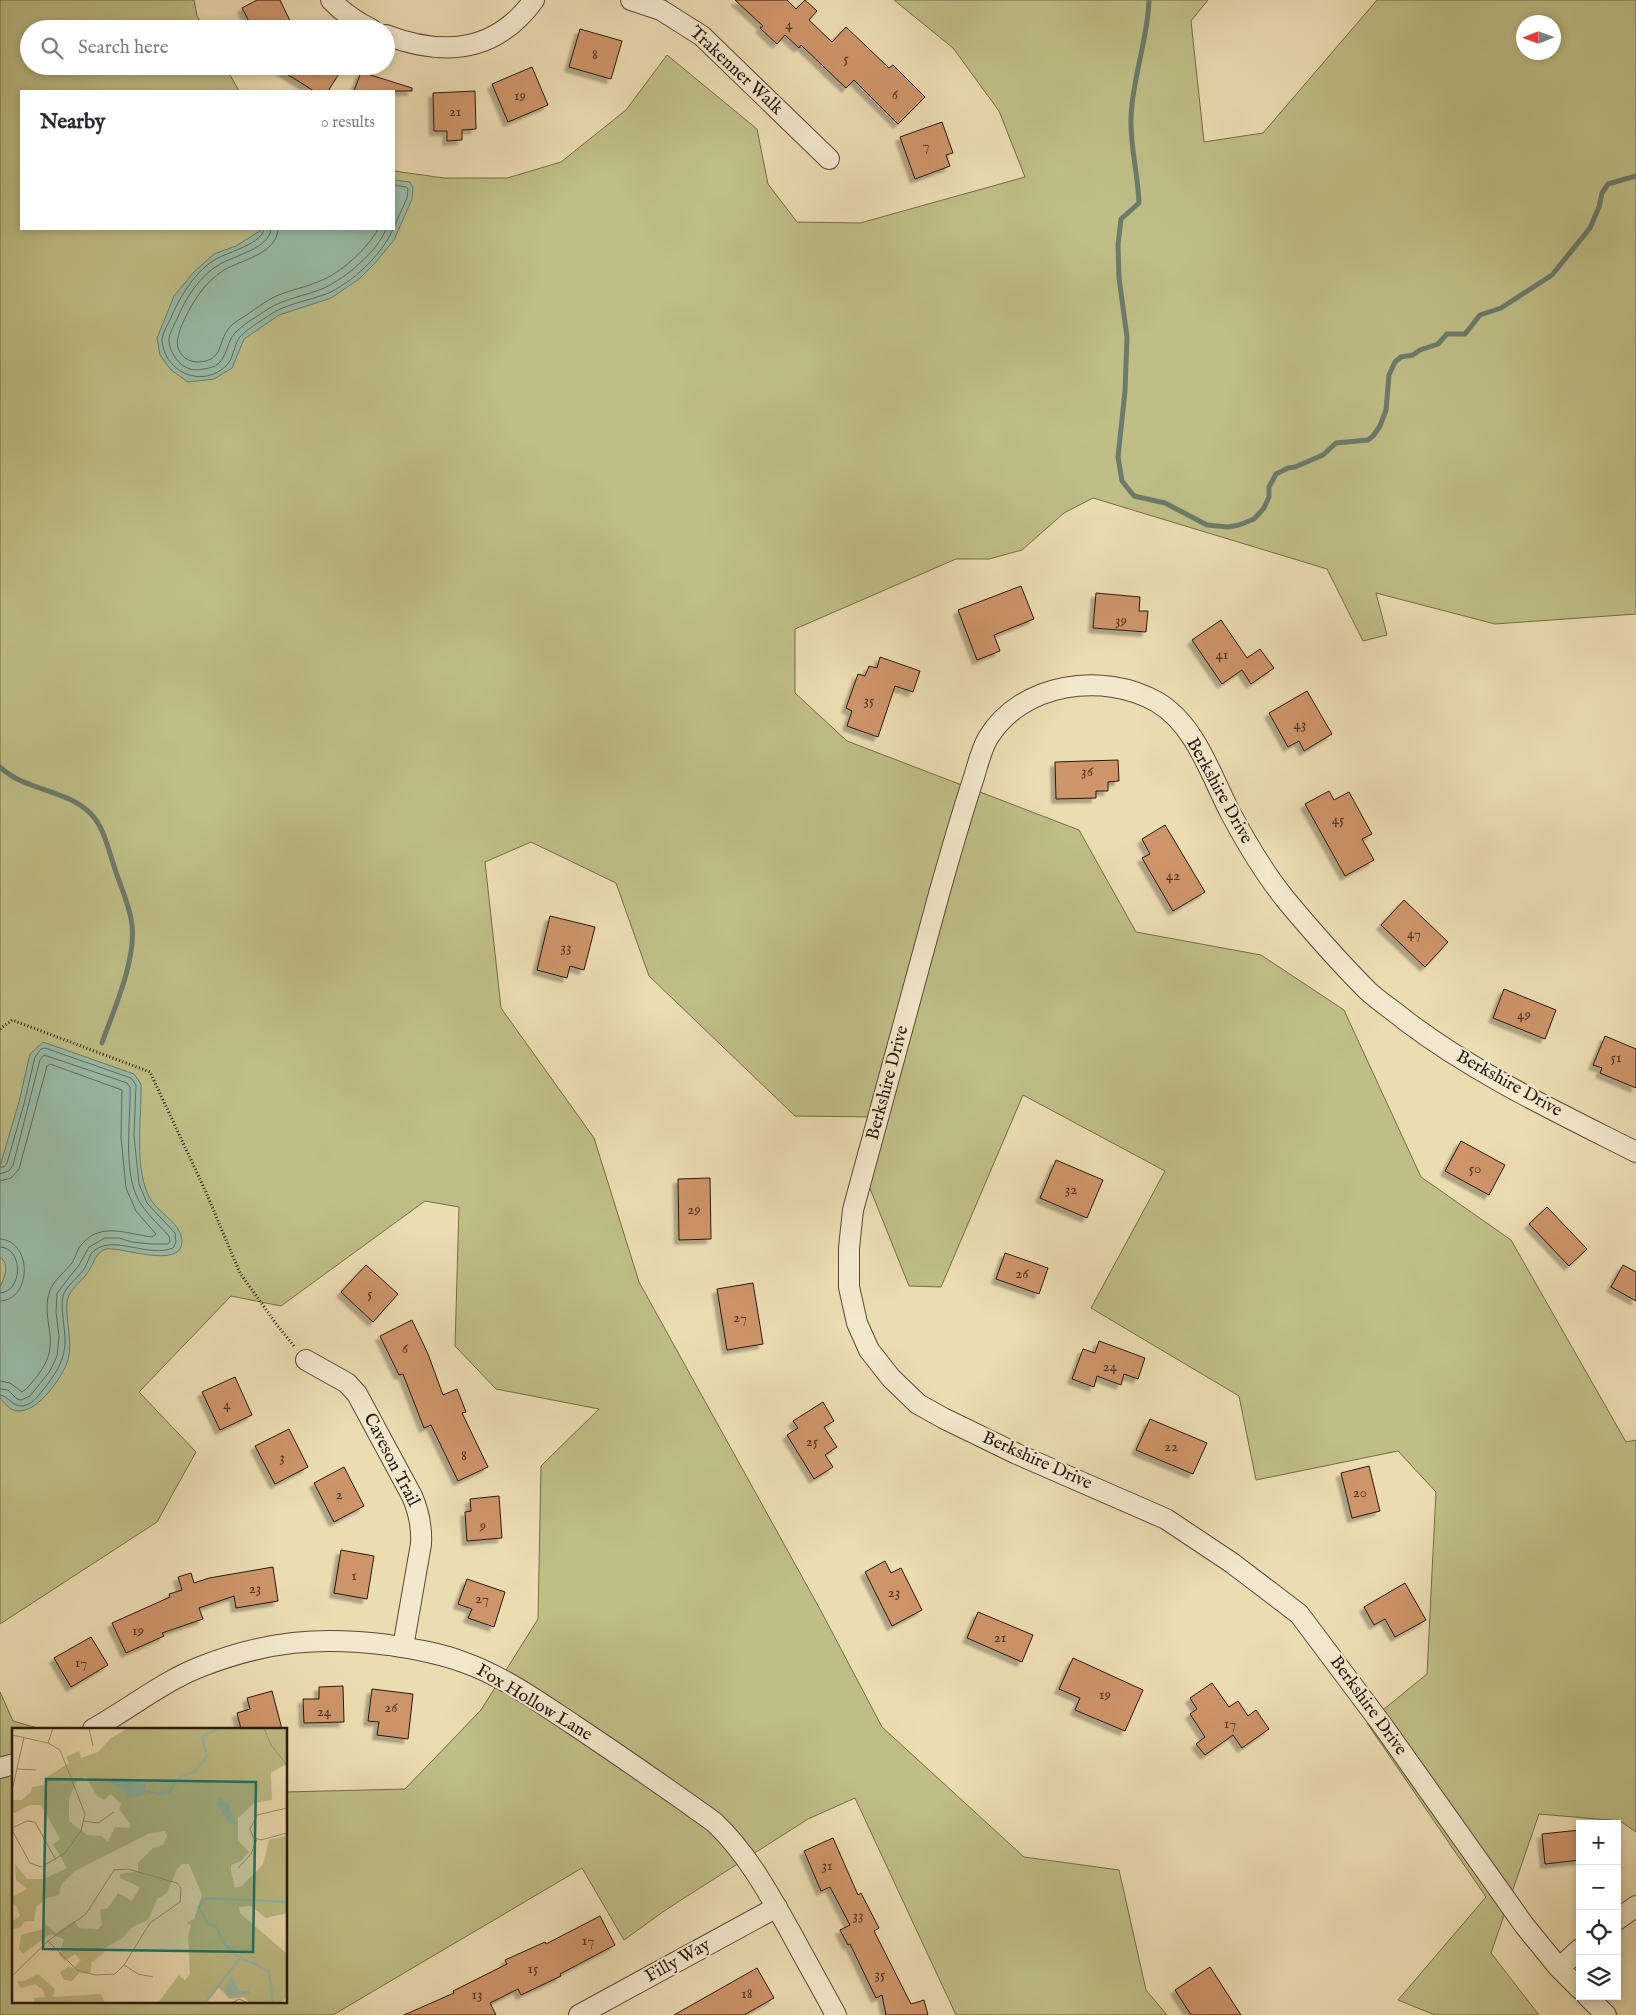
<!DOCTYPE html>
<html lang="en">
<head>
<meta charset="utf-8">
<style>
	:root { --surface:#fff; --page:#f2f2f3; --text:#2b2b33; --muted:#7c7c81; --line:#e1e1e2 }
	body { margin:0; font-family:"IM FELL English",serif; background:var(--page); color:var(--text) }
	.controls { position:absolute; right:15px; bottom:15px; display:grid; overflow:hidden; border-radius:0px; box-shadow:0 2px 8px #0003 }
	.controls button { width:45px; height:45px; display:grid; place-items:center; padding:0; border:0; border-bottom:1px solid var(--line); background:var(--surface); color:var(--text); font:25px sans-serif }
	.compass { position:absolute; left:1516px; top:15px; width:45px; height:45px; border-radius:50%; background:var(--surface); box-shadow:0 2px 8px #0003; rotate:269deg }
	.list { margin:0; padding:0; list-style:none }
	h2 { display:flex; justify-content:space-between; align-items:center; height:65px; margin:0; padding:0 20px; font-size:21px }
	h2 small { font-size:16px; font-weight:400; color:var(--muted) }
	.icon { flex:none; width:28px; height:28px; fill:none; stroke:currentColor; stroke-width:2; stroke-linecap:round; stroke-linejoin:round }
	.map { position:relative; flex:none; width:1636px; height:2015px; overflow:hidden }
	.search { position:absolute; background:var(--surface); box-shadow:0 2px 8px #0003; left:20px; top:20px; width:375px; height:55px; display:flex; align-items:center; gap:12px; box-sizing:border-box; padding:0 18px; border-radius:28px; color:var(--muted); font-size:19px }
	.panel { position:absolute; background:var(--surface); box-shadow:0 2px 8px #0003; left:20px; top:90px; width:375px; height:140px; border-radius:0px }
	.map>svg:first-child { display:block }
	.green { fill:#bfbe87; stroke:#746c4a; fill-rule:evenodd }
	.water { fill:#99bca9; stroke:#6c7b6b }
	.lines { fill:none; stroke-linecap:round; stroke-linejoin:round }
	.shore { stroke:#616b5b; stroke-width:1 }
	.stream { stroke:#6c7b6b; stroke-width:5 }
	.building { fill:#ce946b; stroke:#291a0d; filter:url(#shadow) }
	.minor-casing { stroke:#5a4a36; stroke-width:22 }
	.path { stroke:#291a0d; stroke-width:3; stroke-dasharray:1 2.5; stroke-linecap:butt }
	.minor { stroke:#f3e8cd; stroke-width:20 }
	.labels { text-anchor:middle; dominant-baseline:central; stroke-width:4.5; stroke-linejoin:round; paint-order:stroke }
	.number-label { font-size:15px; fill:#523824 }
	.street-label { font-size:18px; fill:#291a0d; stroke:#f3e8cd }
	.inset-river { fill:none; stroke:#99bca9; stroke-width:2.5 }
	.inset-road { fill:none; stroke:#9e8e70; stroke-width:1 }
	.view { fill:#0f766e; fill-opacity:0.15; stroke:#0f766e; stroke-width:2.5 }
	.inset-edge { fill:none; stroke:#291a0d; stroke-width:2.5 }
</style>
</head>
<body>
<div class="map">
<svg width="1636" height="2015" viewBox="0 0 1636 2015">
	<defs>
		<filter id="shadow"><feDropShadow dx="-4.5" dy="4.5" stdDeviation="1" flood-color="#0004"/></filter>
	</defs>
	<rect width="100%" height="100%" fill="#ecdcb2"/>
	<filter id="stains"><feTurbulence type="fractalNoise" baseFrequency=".004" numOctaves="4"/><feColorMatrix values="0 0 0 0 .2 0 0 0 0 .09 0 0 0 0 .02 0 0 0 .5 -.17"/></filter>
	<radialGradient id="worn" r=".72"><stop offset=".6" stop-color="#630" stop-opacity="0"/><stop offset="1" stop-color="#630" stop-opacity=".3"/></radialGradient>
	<path class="green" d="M0,0H194L197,16L205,29H29V66H225L239,91H21V229H394V171L444,178H507L561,162L626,110L667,55L757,129L768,184L797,222L860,223L1025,177L999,111L953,48L894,0H1208L1191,21L1204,142L1263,133L1377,0H1636V614L1495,624L1376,593L1387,635L1363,641L1327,569L1093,498L1064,513L1022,550L989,559H956L795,629V693L847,741L1079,830L1136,932L1261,955L1344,1010L1421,1177L1511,1240L1626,1442L1636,1440V1832L1620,1821L1539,1814L1491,1953L1539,2015H1435L1398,2000L1486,1897L1367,1723L1427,1674L1436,1492L1398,1451L1256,1480L1239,1396L1091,1308L1165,1171L1023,1095L941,1287L909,1286L861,1166L876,1117L795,1116L649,976L616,883L531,842L485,862L501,1008L594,1138L639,1282L821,1611L882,1727L1024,1857L1119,1870L1146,1990L1167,2015H956L855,1798L808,1819L667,1909L624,1940L582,1868L333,2015H0V1692L13,1721L41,1729H14V2001H286V1792L405,1789L481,1710L538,1619L541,1466L599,1409L496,1389L455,1346L459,1207L425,1201L281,1306L231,1296L139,1392L196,1452L157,1522L0,1624ZM1524,22H1554V52H1524Z"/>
	<path class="water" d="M394,180L410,182L413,188L412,199L394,240L375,263L359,279L331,298L279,315L244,339L232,368L214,379L188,382L171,370L160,355L157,338L174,296L194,272L214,254L236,246L263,229H394Z
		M43,1042L134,1074L141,1084C142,1117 133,1171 151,1200C160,1214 182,1224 182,1242C181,1270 120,1246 106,1249C95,1252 94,1264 88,1272C83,1280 73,1287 69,1295C62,1309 74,1341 68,1360C63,1377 33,1421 11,1409C7,1407 3,1401 0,1398V1287C5,1276 10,1265 0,1257V1166L19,1102L30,1054Z"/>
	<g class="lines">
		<path class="shore" d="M394,185L406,187L408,189L407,198L394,227
			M264,229C263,243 229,252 218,258C196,269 179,298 170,320C167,326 162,334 162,341C165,373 203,389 227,365C233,359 234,346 239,338C244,331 268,316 276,311C292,303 310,300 326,294C351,284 383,254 393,229
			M271,229C270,248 234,256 220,264C200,275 185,299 177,319C174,325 169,334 169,340C169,352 179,366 190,369C194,371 204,369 209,368C229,364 224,342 237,331C246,322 258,316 268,309C285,298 306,296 324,288C346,278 378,251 386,229
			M278,229C277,254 241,260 224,270C203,283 190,306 181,327C177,339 174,348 185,358C190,361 193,362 199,362C224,360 217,343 229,328C234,322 242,318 248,314C255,309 262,304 270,299C285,291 304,288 320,281C341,273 368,248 378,229
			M0,1167H4L7,1163L24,1104L35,1057L41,1049L45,1048L131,1078L136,1085L134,1136L139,1184L147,1203L175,1233L176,1242L173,1248C148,1258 115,1235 95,1250C89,1254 88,1263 84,1269C78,1278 66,1286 63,1296C61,1306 63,1317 64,1327C68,1355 60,1368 43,1390C37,1397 33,1404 23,1406C12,1407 9,1396 0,1395
			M0,1174L9,1171L13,1165L40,1060L44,1055L127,1083L130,1087C131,1121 121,1179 143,1207C150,1217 160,1226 169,1236L170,1241L168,1244H151L132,1242L119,1238H105L89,1247L79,1265L57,1293L56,1312L59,1336L57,1356L50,1371L30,1396L21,1400L17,1399L8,1390L0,1389
			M0,1181L11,1178L19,1169L47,1066L50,1064L122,1090L121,1137L126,1188L136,1211L156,1234L152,1237C128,1234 101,1222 83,1243C77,1248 76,1257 72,1263C65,1272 54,1280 50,1290C39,1322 64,1341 38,1375C33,1380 29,1388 22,1392L10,1383L0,1381
			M0,1239C33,1241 32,1300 0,1301
			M0,1247C24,1248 23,1292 0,1293"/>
		<path class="stream" d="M1149,0C1148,39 1132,79 1131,118C1130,146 1138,174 1139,203L1121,219L1118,245L1119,278L1127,337L1125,391L1118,457L1122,481L1134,496L1165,503L1207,525L1228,527L1239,525L1254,519L1264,508L1269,497V487L1276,474L1288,468L1295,467L1323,455L1336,443L1368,440L1373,436L1380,426L1386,410L1389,375L1395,362L1401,357L1413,355L1420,350L1438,344L1447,334H1465L1480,315L1501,308L1552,275L1590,228L1599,207L1602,193L1608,184L1636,176
			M0,767C25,791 67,789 91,814C104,827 108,849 114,866C120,886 130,905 132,925C136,961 114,1009 102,1043"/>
	</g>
	<path class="building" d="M257,0H280L294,29H253L242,8Z
		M735,0H787L796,9L805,0L817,11L809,20L832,42L846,27L889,68L893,65L925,97L898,124L854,80L846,88L801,45L799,48L785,35L777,44L760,28L763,26Z
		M580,29L622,41L611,79L569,67Z
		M274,66H344L328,91H314Z
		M532,67L548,105L508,122L492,84Z
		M361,72L412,88V91H354Z
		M475,91L476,129L462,130V140L447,141V131H434L433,93Z
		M942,122L953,153L946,155L950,166L915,179L900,137Z
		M1021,586L1034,619L994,635L1000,651L977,660L958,610Z
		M1096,593L1140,597L1139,611H1148L1146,632L1093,628Z
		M1221,620L1247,658L1260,649L1274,668L1251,684L1242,670L1222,684L1192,640Z
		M880,657L920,671L913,692L895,686L878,737L847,726L852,711L846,708L858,674L865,676L869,666L877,668Z
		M1307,691L1332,734L1304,751L1299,741L1288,747L1269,713Z
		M1118,760L1119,781L1108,782V791H1096V798L1056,799L1055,762Z
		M1329,791L1334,800L1349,792L1372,834L1362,839L1374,860L1345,876L1305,804Z
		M1165,825L1205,892L1173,911L1142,858L1150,854L1142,839Z
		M1404,900L1448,942L1425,967L1381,925Z
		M550,916L595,927L584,970L570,966L567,978L537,970Z
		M1504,989L1556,1010L1545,1039L1493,1018Z
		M1605,1036L1636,1049V1088L1600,1073L1602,1068L1593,1065Z
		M1461,1141L1505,1165L1489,1195L1445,1171Z
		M1056,1160L1103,1180L1087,1218L1040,1198Z
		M710,1178L711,1239L679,1240L678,1179Z
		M1547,1207L1587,1249L1569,1266L1529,1224Z
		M1005,1253L1048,1268L1039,1294L996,1279Z
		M366,1265L398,1294L373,1322L341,1292Z
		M1623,1265L1636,1272V1301L1611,1287Z
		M753,1283L763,1344L727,1350L717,1289Z
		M412,1320L428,1354L443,1395L457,1389L466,1412L462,1413L488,1467L458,1481L431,1425L424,1428L403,1374L399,1375L380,1336Z
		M1099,1341L1145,1358L1138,1379L1124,1374L1121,1385L1097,1376L1094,1387L1072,1379L1083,1349L1095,1353Z
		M235,1377L252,1415L220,1430L202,1392Z
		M823,1402L834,1421L824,1427L837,1447L825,1455L833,1467L814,1479L787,1435L798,1428L793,1421Z
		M1150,1419L1207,1443L1193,1474L1136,1450Z
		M289,1429L308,1467L275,1484L255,1446Z
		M1369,1466L1380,1511L1352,1518L1341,1473Z
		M344,1467L364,1506L334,1522L314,1483Z
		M499,1496L502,1538L467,1541L465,1512L471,1511L470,1499Z
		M341,1550L374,1556L367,1599L334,1593Z
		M885,1561L891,1573L901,1568L922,1610L892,1626L865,1572Z
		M273,1567L278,1601L236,1608L234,1596L199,1608L203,1619L162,1633L164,1636L126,1653L112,1623L170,1597L169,1594L182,1590L178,1577L191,1573L194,1583L209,1578Z
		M467,1579L505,1592L494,1627L468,1618L472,1609L458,1604Z
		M1405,1583L1426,1620L1395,1637L1385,1619L1374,1625L1364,1607Z
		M978,1612L1033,1635L1022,1662L967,1638Z
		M91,1637L108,1665L71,1687L54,1658Z
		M1073,1658L1143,1690L1125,1731L1075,1710L1080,1698L1059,1689Z
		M1212,1683L1229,1707L1238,1701L1248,1716L1256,1710L1269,1729L1242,1748L1233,1735L1205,1755L1196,1744L1205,1737L1190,1714L1197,1709L1190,1698Z
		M343,1686L344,1722L304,1723L303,1699H319V1687Z
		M372,1689L413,1694L408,1739L377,1735L379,1722L368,1721Z
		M272,1691L282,1729H241L237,1713L250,1709L247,1698Z
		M1580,1830V1860L1545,1864L1542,1834Z
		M833,1838L858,1895L861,1893L879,1928L874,1931L911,2004L924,2000L928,2015H886L882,1995L876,1998L850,1944L848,1945L840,1930L850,1925L830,1887L821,1891L804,1851Z
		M600,1916L615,1945L560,1974L561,1976L521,1995L518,1989L490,2003L496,2015H404L454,1993L453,1991L507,1964L505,1960L545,1942L546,1944Z
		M1210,1967L1241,2015H1191L1175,1990Z
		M757,1968L774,1998L744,2015H674Z"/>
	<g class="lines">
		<defs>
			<path id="minor" d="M331,0C343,13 355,21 371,29
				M631,0L661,10L702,36L829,159
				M386,35C444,57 496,52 534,0
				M306,1360L347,1383L357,1394L412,1496C419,1512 422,1526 421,1544L403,1647
				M93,1729C129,1709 162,1682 200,1667C266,1641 320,1636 389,1645C414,1649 439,1653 463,1662C503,1676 539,1702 574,1725C622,1757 668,1789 714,1822C747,1853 768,1892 790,1931C805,1959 821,1987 836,2015
				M0,1768L14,1764
				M1617,1920L1636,1906
				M1559,1968L1580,1949
				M1580,1989L1559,1968L1524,1925L1383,1726L1299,1614L1232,1563L1166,1519L1017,1454L943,1418L918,1404L891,1378L869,1350L857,1323L849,1287V1248L853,1210C882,1105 911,1000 939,894C950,855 961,816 974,777C978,764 981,750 988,738C1021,683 1103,671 1157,702C1196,725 1211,776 1231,814C1247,844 1265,874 1286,900C1311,930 1341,964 1368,991C1380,1002 1394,1011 1406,1021C1476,1074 1557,1112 1636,1152
				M1587,1996L1606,2015
				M579,2015L777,1907"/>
		</defs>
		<use href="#minor" class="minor-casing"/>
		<path class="path" d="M0,1029L12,1020L150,1072L205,1190L240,1273L277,1325L294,1346"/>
		<use href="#minor" class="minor"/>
	</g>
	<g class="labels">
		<g class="number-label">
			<text x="789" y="24">4</text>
			<text x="595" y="54">8</text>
			<text x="846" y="58">5</text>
			<text x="895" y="94">6</text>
			<text x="520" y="95">19</text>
			<text x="455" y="111">21</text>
			<text x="926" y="145">7</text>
			<text x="1121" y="620">39</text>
			<text x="1222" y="654">41</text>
			<text x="869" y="700">35</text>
			<text x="1300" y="724">43</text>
			<text x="1087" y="771">36</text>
			<text x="1338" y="819">45</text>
			<text x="1173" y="875">42</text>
			<text x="1414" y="933">47</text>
			<text x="566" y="947">33</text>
			<text x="1524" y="1014">49</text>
			<text x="1616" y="1057">51</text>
			<text x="1475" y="1168">50</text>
			<text x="1071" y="1189">32</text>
			<text x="694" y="1209">29</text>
			<text x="1022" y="1273">26</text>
			<text x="370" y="1293">5</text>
			<text x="740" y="1317">27</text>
			<text x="405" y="1348">6</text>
			<text x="1110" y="1366">24</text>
			<text x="227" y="1404">4</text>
			<text x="812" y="1441">25</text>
			<text x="1171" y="1446">22</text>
			<text x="464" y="1455">8</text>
			<text x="282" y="1457">3</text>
			<text x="1360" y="1492">20</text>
			<text x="339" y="1494">2</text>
			<text x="483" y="1525">9</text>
			<text x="354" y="1575">1</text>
			<text x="255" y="1588">23</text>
			<text x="894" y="1592">23</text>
			<text x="482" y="1598">27</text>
			<text x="138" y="1630">19</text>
			<text x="1000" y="1637">21</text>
			<text x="81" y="1662">17</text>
			<text x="1105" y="1694">19</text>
			<text x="391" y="1707">26</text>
			<text x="324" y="1711">24</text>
			<text x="1230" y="1723">17</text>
			<text x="827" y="1865">31</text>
			<text x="858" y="1915">33</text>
			<text x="588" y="1940">17</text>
			<text x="533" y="1968">15</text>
			<text x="880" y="1974">35</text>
			<text x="747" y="1993">18</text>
			<text x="477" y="1994">13</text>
		</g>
		<g class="street-label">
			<text transform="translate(736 71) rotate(43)">Trakenner Walk</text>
			<text transform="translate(1219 791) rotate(61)">Berkshire Drive</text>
			<text transform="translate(888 1083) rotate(-75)">Berkshire Drive</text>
			<text transform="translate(1509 1084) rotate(29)">Berkshire Drive</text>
			<text transform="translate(391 1460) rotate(63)">Caveson Trail</text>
			<text transform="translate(1037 1461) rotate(24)">Berkshire Drive</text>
			<text transform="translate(534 1703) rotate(31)">Fox Hollow Lane</text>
			<text transform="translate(1368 1706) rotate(54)">Berkshire Drive</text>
			<text transform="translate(678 1961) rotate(-29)">Filly Way</text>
		</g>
	</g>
	<g transform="translate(12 1728)">
		<rect width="275" height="275" fill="#ecdcb2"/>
		<path d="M116,0H275V36L259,45L260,72L242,75L226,90V112L237,124L229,133L219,137V143L223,160L230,158L251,136L257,112L275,108V185L254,190L239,178L227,179L228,185L275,226V268L270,275H238L232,269L218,271L206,259L193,275H142L148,272L167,247L173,252L178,246L176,209L179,197L175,195L182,191L190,167L177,136H170L165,141L155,165L145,171L136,192L119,200L112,209L91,221L92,225L80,234L78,246L67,245L60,253L52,252L48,244L56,239L62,240L69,232L63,226L53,233L47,226L52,211L38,206L11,226L7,221L9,207L31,201L33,196L44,205L62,193L67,200L86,201L90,197L88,182L96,180L106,165L120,173L128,159L108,150V146L126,143V135L141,120L151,117L155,108L153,103L138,105L63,143L49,157L47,167L35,170L24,179L22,193H13L8,200L0,201V194L8,188L5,179L0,176V169L15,161L4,152L3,136L15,151H31L55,140L41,116L48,111L29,77H18L3,85L0,84V72H10L19,64L20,59L32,57L35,49L57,35L54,29L67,23L69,30L86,24L99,10ZM74,49L85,68L92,72L99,66L109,76L107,81L118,96L117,100L103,99L96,114L90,108L75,107L57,93V70L65,53ZM26,246L43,261L41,269L89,266L93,275H22V270L33,269L31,262L23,256L9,260L5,253H12Z" fill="#bfbe87" fill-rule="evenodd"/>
		<path d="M100,50L122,52L135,57L131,67L114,71L113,62L98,56ZM208,70L217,76L224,97L216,93L204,76ZM219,247L227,263H235L236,260L239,265L220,269L212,264Z" fill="#99bca9"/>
		<path class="inset-river" d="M135,63L147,66L157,64L167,50L183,43L195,29L190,9L206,0M193,275L230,228M261,275L257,243L224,227L212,215L204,199L196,196L187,179L194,170L275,174"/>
		<path class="inset-road" d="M77,0L81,18M252,0L259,17L275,37M0,7L36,15L48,22L73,86L69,103L53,125L29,139L18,135L0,102M36,15L41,0M5,41L24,42M0,63L12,9M274,79L275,46M275,80L245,87L238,101L241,109L249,112L275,105M72,93L86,95L102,84M0,100L15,93L23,94L44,132M226,140L239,126L245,111M112,237L126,246L141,249M0,248L36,213L74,186L102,142L116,141L165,155L169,160L168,174L138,195L112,237L103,246L83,247L65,242L36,213M220,275L227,271L236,275"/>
		<path class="view" d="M34,51L244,54L241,224L31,221Z"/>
		<rect width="275" height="275" class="inset-edge"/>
	</g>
	<rect width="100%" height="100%" filter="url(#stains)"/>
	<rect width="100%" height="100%" fill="url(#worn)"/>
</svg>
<div class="controls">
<button>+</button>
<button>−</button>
<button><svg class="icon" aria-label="locate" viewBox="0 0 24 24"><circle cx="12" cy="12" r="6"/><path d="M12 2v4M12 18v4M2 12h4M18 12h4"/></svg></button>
<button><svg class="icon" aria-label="layers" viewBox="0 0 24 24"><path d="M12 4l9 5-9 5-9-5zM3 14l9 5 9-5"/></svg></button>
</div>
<svg class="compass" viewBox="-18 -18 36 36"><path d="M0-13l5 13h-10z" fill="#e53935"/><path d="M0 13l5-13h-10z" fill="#7c7c81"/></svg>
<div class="search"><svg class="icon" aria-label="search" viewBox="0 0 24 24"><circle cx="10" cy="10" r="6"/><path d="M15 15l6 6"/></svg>Search here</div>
<section class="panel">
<h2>Nearby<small>0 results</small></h2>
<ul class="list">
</ul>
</section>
</div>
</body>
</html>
